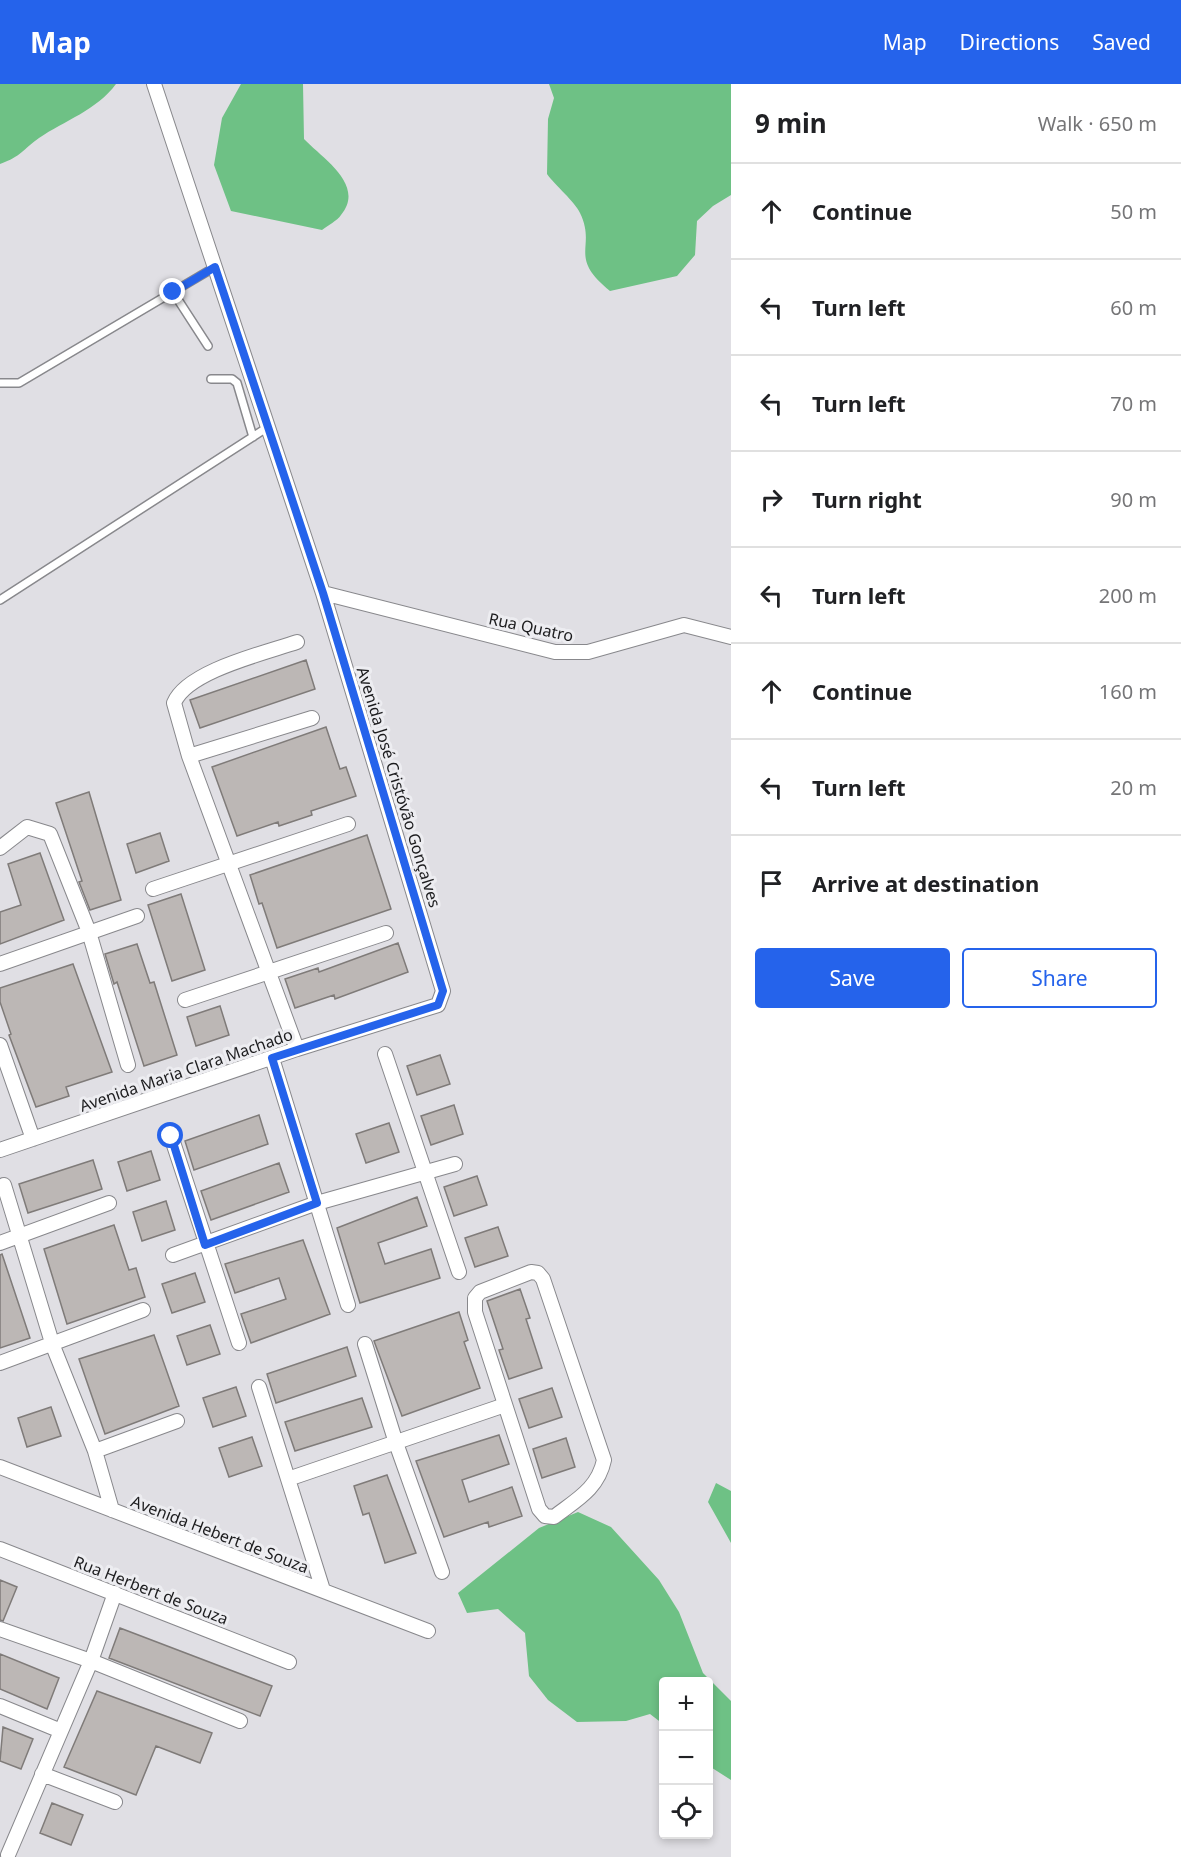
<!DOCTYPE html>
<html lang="en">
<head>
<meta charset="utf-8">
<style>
	:root { --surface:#fff; --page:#f2f2f2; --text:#202124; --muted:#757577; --line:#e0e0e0; --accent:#2563eb }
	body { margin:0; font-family:"Noto Sans",sans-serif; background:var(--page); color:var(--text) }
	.controls { position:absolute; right:18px; bottom:18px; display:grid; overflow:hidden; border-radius:6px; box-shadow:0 3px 9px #0003 }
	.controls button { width:54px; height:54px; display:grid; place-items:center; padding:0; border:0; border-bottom:2px solid var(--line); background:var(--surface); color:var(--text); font:30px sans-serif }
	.stop { position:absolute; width:18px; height:18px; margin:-14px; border:4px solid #2563eb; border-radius:50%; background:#fff }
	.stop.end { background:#2563eb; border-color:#fff; box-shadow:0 2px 6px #0008 }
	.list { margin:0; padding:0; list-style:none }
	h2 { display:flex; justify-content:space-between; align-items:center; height:78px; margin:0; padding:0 24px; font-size:26px }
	h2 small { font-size:20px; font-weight:400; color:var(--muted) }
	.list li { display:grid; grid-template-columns:39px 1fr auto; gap:18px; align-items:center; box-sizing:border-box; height:96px; padding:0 24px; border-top:2px solid var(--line) }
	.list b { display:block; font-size:22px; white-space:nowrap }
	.list em { font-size:20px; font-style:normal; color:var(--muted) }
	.actions { display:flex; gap:12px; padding:18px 24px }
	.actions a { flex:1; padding:14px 0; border:2px solid var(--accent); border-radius:6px; text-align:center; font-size:21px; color:var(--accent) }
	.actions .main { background:var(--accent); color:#fff }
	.icon { flex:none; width:33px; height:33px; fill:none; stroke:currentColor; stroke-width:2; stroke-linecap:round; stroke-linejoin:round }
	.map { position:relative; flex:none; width:731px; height:1773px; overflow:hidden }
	header { display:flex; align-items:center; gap:36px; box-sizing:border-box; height:84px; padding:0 30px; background:var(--accent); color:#fff }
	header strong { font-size:28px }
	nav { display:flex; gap:33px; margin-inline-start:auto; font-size:21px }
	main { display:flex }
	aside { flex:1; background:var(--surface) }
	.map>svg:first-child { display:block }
	.forest { fill:#6ec185 }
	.building { fill:#bcb7b5; stroke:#7f7b79; stroke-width:1.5 }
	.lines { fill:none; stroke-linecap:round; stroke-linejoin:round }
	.lane-casing { stroke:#88888c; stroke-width:10 }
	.street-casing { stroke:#88888c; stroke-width:16 }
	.lane { stroke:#fff; stroke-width:7 }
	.street { stroke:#fff; stroke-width:14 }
	.route { stroke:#2563eb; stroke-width:8 }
	.labels { text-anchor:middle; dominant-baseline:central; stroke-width:6; stroke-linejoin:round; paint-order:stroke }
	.street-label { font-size:16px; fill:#1c1c1e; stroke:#ededf1 }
</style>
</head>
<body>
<header>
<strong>Map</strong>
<nav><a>Map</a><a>Directions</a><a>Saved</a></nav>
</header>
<main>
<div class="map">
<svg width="731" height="1773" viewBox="0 0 731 1773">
	<rect width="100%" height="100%" fill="#e0dfe4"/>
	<path class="forest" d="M0,0H116C97,26 64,37 39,54C22,66 22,72 0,80Z
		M241,0H303L304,55C322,74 366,101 341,131C337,137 328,141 322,146L231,127L214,81L222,34Z
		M549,0H731V111L713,122L697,137L695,171L677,192L610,207C567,172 597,164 580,129C575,118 555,101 547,90L548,35L554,14Z
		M716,1399L731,1407V1459L708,1418Z
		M578,1428L611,1443L659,1496L679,1528L703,1589L731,1617V1696L709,1682L708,1598H664L663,1640L650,1630L626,1637L577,1638L548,1616L529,1592L525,1549L498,1525L467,1529L458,1509L539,1444Z"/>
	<path class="building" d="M306,576L315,605L200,644L190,616Z
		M326,643L340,685L346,683L356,712L311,727L312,731L279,742L278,738L237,752L212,683Z
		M89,708L121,816L90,826L79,798L82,797L56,719Z
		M160,749L169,777L136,789L127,760Z
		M367,751L391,825L277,864L262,819L259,820L250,791Z
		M40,769L64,836L0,860V828L21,821L8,780Z
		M181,810L205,886L172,897L148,821Z
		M398,859L408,888L335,915L334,911L295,924L285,895L318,884L319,888Z
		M137,860L150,899L154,898L177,971L144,982L117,898L114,900L105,870Z
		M73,880L112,988L66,1003L69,1012L36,1023L9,951L11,950L0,918V904Z
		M220,922L229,951L196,962L187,933Z
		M440,971L450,1000L417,1011L407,982Z
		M454,1021L463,1050L431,1061L421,1032Z
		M259,1031L268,1060L194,1086L185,1057Z
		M389,1039L399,1068L366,1079L356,1050Z
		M151,1067L160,1096L127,1107L118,1078Z
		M93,1076L102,1105L28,1129L19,1100Z
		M279,1079L289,1108L211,1136L201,1107Z
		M477,1092L487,1121L454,1132L444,1103Z
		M417,1113L427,1142L378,1159L385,1180L431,1165L440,1194L360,1219L337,1144Z
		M166,1117L175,1146L142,1157L133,1128Z
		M114,1141L129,1186L136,1184L145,1213L67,1240L44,1165Z
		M498,1143L508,1172L475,1183L465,1154Z
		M303,1156L330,1230L251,1259L241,1230L286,1215L279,1194L235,1209L225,1180Z
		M2,1170L30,1254L0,1264V1171Z
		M195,1189L205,1218L172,1229L162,1200Z
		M520,1205L530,1234L526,1235L542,1284L509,1295L499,1266L503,1265L487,1217Z
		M459,1228L468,1256L464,1258L480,1304L402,1332L374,1257Z
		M210,1241L220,1270L187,1281L177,1252Z
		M154,1251L179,1322L105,1350L79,1275Z
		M347,1263L356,1292L276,1319L267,1290Z
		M236,1303L246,1332L213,1343L203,1314Z
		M552,1304L562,1333L529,1344L519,1315Z
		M362,1314L372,1343L295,1367L285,1338Z
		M51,1323L61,1352L27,1363L18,1334Z
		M499,1351L509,1380L462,1396L469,1418L512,1403L522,1432L489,1443L488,1438L444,1453L416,1377Z
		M252,1353L262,1382L229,1393L219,1364Z
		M566,1354L575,1383L542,1394L533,1365Z
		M387,1391L416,1469L385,1479L369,1429L363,1431L354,1402Z
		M0,1496L17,1503L3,1537L0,1536Z
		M120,1544L272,1602L260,1632L109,1574Z
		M0,1570L59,1594L47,1625L0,1605Z
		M97,1607L212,1649L200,1679L156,1662L136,1711L64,1683Z
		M3,1643L33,1655L21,1685L0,1677Z
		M52,1719L83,1731L71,1761L40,1749Z"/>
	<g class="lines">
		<defs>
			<path id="lane" d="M173,208L208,262
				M211,295H232L237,299L253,353
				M0,299H19L215,183
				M0,516L268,343"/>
			<path id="street" d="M323,509L555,568H588L684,541L731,553
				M189,672L312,634
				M0,764L27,743L50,750L89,848L128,981
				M153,805L348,740
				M0,880L137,832
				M185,916L386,849
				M0,961L33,1055
				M297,965L189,672L174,619C187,587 265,569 297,558
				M385,970L459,1188
				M272,974L348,1221
				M171,1052L239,1259
				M0,1066L297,965L438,921L443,907L323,509L154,0
				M4,1101L53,1262L95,1367L112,1426
				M0,1159L109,1119
				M173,1171L317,1119L455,1080
				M531,1188L538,1189L543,1195L604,1376C598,1405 576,1416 554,1433L545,1432L539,1425L475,1228V1214L480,1208Z
				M365,1260L396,1359L442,1488
				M0,1279L143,1226
				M259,1303L323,1506
				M95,1367L177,1337
				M0,1383L428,1547
				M288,1395L505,1321
				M0,1465L289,1578
				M0,1545L91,1577L240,1637
				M0,1622L61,1647
				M42,1690L115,1718
				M8,1771L91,1577L115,1509"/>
		</defs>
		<use href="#lane" class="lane-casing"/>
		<use href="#street" class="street-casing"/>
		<use href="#lane" class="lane"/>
		<use href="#street" class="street"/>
	</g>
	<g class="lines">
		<path class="route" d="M171,1052L205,1161L317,1119L272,974L438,921L443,907L323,509L215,183L173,208"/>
	</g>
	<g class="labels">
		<g class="street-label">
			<text transform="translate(531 543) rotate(12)">Rua Quatro</text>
			<text transform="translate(399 703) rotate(73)">Avenida José Cristóvão Gonçalves</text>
			<text transform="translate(186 986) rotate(-19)">Avenida Maria Clara Machado</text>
			<text transform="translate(220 1450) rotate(21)">Avenida Hebert de Souza</text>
			<text transform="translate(151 1506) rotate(21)">Rua Herbert de Souza</text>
		</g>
	</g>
</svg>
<div class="controls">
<button>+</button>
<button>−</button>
<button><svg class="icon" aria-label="locate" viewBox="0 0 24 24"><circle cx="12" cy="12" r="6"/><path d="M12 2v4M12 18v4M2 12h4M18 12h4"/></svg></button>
</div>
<div class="stop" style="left:171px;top:1052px"></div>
<div class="stop end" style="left:173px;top:208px"></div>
</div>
<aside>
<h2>9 min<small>Walk · 650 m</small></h2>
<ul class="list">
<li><svg class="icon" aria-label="ahead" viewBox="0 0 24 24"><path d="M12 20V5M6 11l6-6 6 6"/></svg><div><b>Continue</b></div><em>50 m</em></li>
<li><svg class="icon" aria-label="left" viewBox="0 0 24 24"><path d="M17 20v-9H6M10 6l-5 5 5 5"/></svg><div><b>Turn left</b></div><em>60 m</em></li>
<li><svg class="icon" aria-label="left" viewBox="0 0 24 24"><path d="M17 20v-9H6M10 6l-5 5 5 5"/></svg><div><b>Turn left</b></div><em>70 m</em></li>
<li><svg class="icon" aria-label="right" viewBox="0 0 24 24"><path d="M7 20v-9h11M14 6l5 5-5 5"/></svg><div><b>Turn right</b></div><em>90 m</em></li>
<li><svg class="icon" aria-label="left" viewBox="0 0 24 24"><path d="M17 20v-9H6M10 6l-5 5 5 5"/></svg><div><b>Turn left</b></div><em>200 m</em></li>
<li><svg class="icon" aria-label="ahead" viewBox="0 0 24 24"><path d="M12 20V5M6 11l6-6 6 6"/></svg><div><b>Continue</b></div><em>160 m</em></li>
<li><svg class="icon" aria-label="left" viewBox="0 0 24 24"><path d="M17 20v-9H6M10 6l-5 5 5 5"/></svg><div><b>Turn left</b></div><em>20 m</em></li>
<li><svg class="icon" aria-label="arrive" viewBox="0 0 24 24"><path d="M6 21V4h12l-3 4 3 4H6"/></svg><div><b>Arrive at destination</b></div></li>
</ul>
<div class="actions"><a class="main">Save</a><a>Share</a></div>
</aside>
</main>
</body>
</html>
